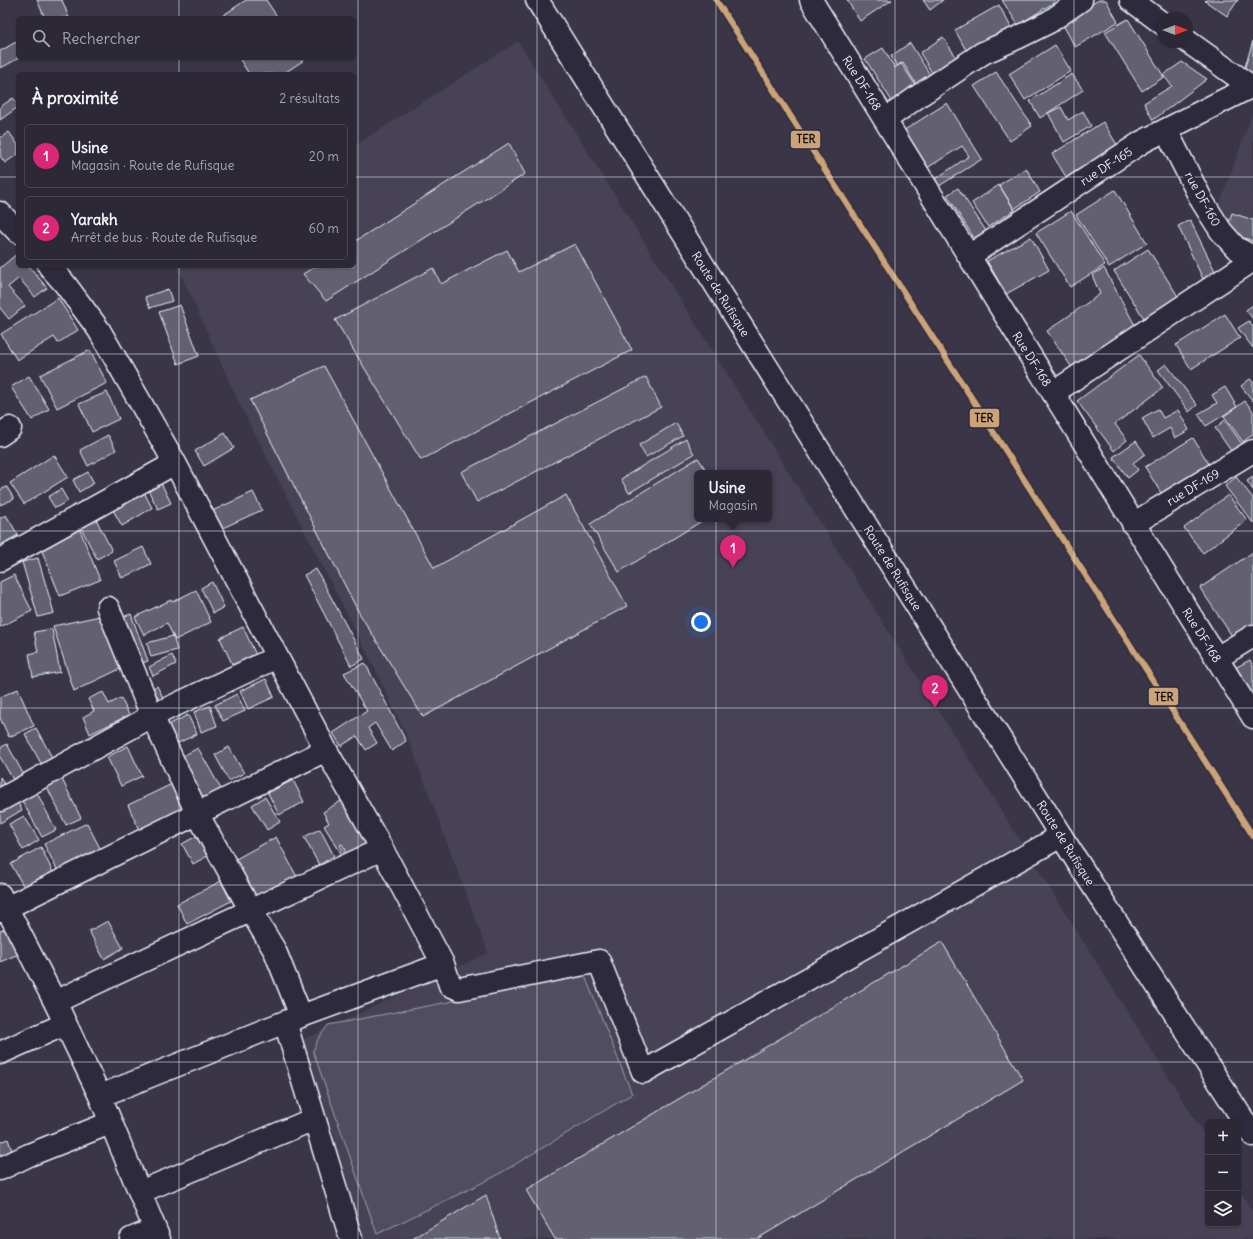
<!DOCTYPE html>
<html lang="fr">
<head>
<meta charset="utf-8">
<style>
	:root { --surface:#2c2836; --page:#34303e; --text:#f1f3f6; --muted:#a6a6ad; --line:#484451; --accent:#db2777 }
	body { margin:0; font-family:Delius,sans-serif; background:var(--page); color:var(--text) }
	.controls { position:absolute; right:12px; bottom:12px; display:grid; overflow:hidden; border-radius:6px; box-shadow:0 1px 3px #0004 }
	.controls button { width:36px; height:36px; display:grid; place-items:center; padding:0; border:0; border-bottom:1px solid var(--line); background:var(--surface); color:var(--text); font:20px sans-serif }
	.compass { position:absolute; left:1157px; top:12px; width:36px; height:36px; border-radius:50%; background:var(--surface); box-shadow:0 1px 3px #0004; rotate:90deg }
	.you { position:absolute; left:701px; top:622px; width:14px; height:14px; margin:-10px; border:3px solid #fff; border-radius:50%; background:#1a73e8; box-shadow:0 0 0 6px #1a73e833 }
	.badge { display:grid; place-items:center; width:26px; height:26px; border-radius:50%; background:var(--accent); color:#fff; font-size:13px; font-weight:700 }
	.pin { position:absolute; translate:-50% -33px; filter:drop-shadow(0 1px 2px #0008) }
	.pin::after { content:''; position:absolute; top:21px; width:14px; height:12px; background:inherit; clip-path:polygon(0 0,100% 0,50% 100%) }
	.popup { position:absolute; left:694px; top:470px; width:78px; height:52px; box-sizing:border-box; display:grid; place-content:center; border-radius:6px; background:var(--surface); filter:drop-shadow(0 1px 3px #0005); font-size:13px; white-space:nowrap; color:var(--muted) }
	.popup b { font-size:15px; color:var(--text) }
	.popup::after { content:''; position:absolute; left:50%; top:100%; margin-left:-8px; border:8px solid transparent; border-top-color:var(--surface) }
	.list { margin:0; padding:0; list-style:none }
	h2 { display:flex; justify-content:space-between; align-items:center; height:52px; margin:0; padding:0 16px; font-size:17px }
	h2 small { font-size:13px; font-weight:400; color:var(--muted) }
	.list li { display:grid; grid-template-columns:26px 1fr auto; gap:12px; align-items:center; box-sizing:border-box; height:64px; margin:0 8px 8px; padding:0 8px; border:1px solid var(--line); border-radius:6px }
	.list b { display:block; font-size:15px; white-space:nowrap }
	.list p { margin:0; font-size:13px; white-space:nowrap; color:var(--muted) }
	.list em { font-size:13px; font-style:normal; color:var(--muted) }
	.icon { flex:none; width:22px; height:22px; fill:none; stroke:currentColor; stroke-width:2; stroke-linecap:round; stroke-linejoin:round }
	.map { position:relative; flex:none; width:1253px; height:1239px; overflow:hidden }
	.search { position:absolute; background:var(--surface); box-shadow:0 1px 3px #0004; left:16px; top:16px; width:340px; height:44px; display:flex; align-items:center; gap:10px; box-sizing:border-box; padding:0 14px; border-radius:6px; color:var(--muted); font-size:15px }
	.panel { position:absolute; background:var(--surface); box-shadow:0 1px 3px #0004; left:16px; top:72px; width:340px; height:196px; border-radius:6px }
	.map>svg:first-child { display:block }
	.built { fill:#464354; fill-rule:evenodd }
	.green { fill:#504e5f; stroke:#9ca0ac }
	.building { fill:#636171; stroke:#e8f1f8 }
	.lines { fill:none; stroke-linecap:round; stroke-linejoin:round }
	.minor-casing { stroke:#e8f1f8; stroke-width:25 }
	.secondary-casing { stroke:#e8f1f8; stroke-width:25 }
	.minor { stroke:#2f2a3d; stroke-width:22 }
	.secondary { stroke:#2f2a3d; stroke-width:22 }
	.rail-1-casing { stroke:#2f2a3d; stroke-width:9 }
	.rail-1 { stroke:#cba377; stroke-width:6 }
	.grid { fill:none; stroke:#e8f1f8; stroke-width:1; stroke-opacity:0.55 }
	.labels { text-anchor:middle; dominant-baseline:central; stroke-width:4; stroke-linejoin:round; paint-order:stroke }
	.street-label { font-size:12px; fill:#e8f1f8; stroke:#2f2a3d }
	.line-badge { stroke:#2f2a3d; stroke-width:1.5 }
	.pale-badge-label { font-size:11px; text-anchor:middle; font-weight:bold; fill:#111 }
</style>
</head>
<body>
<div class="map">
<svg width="1253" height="1239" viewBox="0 0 1253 1239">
	<rect width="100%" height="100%" fill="#3a3648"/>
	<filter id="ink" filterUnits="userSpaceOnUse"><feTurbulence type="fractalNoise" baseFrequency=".025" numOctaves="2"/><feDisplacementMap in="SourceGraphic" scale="8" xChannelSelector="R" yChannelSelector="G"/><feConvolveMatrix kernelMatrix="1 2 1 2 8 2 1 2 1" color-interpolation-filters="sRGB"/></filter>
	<g filter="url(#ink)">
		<path class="built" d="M518,41L1208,1140V1224H1238V1188L1253,1212V1239H353L290,1046L488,953L410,743L375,669L240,405L177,266H354V146ZM697,473H769V519H697Z
			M1253,112V247L1228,237L1216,214Z"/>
		<path class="green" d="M585,976L632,1094L494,1177L377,1234L313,1051L318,1039L328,1025Z"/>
		<path class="building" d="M37,0H62L69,18H45Z
			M246,0H266L278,18H219Z
			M847,0H892L860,21Z
			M923,0H943L930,10Z
			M1002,0H1054L1055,2L1018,25Z
			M1099,0H1106L1118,22L1075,47L1061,21Z
			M1206,0H1238L1227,16L1205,1Z
			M999,5L1012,29L968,54L955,30Z
			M1128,19L1164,77L1142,91L1105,32Z
			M943,37L958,60L934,76L920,53Z
			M18,41V58H19L1,68L0,66V51Z
			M1253,41V76L1243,73Z
			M910,43L932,78L918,87L903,63L897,66L891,56Z
			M1055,45L1071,71L1025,100L1009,74Z
			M883,48L895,68L901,63L918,89L897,109L865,59Z
			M239,58H303L304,60L283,74H249Z
			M1182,62L1207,79L1153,120L1144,103L1172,86L1163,75Z
			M996,72L1032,126L1010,141L974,86Z
			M1072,74L1083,90L1040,118L1030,101Z
			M13,98L18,104V107L0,120V107Z
			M947,103L982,159L939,186L934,180L969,156L962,146L927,168L903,131Z
			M1061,107L1068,120L1083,111L1091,126L1064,142L1048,113Z
			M1103,122L1119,148L1068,180L1052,154Z
			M9,132L18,145V154L5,163L0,156V138Z
			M509,143L525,174L326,301L303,274L316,266H354V242Z
			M1026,168L1040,192L1014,209L999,185Z
			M999,185L1015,210L988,227L972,203Z
			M958,188L986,231L974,238L947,195Z
			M1115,190L1147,243L1109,267L1076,215Z
			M1071,211L1105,265L1070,287L1036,233Z
			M1232,213L1253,220V241L1226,232Z
			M1190,220L1217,275L1204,281L1178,226Z
			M1031,237L1049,270L1006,294L987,261Z
			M575,244L632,350L421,460L335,320L433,268L441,284L507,250L519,272Z
			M1148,249L1179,298L1145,320L1114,271Z
			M18,253V266H29L47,288L35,297L19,278L8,287L25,306L9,319L0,308V268Z
			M1104,268L1137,329L1077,375L1047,331L1100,294L1092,275Z
			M168,289L172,301L150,308L145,297Z
			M58,298L78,330L58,343L54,337L17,360L1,334Z
			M180,305L199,356L178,364L159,312Z
			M1253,305V319L1246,310Z
			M1225,314L1240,338L1191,369L1176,345Z
			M1249,321L1253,327V348L1238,328Z
			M90,350L107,383L57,408L40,375Z
			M1139,355L1163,388L1115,424L1127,440L1114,451L1077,401Z
			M1166,364L1197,405L1189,412L1158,370Z
			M324,366L434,568L566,495L627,606L423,717L358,611L250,400Z
			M29,376L49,409L32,420L11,387Z
			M646,377L661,407L477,502L461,472Z
			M1250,379L1253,382V401L1241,386Z
			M1225,387L1237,407L1206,426L1198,414L1217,403L1212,395Z
			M107,392L119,419L92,432L79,404Z
			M1245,401L1253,411V434L1243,442L1224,416Z
			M1158,409L1163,418L1178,410L1189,430L1175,438L1170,428L1153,438L1142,418Z
			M1225,420L1247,451L1236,458L1215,428Z
			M676,423L683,436L646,457L639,445Z
			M225,433L234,448L204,466L195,451Z
			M108,435L116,450L88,466L80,450Z
			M1193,438L1209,464L1161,493L1145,467Z
			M686,439L694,454L629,493L621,479Z
			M1136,441L1145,454L1133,463L1138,470L1128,478L1113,457Z
			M54,455L68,477L24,504L10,483Z
			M698,458L708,473H697V519H705L619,572L590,524Z
			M88,472L94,483L79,492L73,480Z
			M1236,477L1253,498V523L1225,486Z
			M1253,477V490L1247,481Z
			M161,483L171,503L158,509L148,490Z
			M7,487L14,499L0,505V490Z
			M61,489L68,501L55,508L48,497Z
			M144,492L152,508L122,526L113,510Z
			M253,492L262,510L216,531L208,513Z
			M1228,495L1247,520L1203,553L1184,528Z
			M6,515L18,535L0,545V518Z
			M95,517L112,551L97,559L79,524Z
			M80,530L100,580L60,596L40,546Z
			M143,547L151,564L122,578L114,561Z
			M1253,552V631L1236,642L1200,588Z
			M38,558L54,613L38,617L22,562Z
			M316,569L364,659L351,666L304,575Z
			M14,575L32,611L0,627V582Z
			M212,582L224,607L213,613L201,588Z
			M196,590L211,622L175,640L167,623L144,635L135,617L171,600L172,602Z
			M131,614L148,661L134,666L117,619Z
			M100,616L124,667L74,691L53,626Z
			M243,627L256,655L233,666L220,638Z
			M52,629L60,672L33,677L29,654L38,652L34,632Z
			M173,636L177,650L151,657L147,643Z
			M172,655L176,664L153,676L149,667Z
			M1250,660L1253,666V706L1233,669Z
			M365,663L406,741L392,751L375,723L368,728L377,743L366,750L357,736L341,746L333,733L367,711L344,673Z
			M266,679L274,697L248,709L240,691Z
			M157,686L168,707L157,712L147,691Z
			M18,689L34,726L9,737L0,718V697Z
			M103,692L109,704L121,698L129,715L90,734L83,717L94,711L88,699Z
			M237,694L245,711L223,721L215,705Z
			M210,706L217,726L201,732L194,712Z
			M188,715L197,734L172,746L162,728Z
			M36,728L55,763L44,769L25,734Z
			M7,744L25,777L15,783L0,757V748Z
			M128,746L142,776L121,786L107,757Z
			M229,747L244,773L229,781L215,755Z
			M198,748L221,789L204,799L181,757Z
			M60,775L81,818L66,825L45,783Z
			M0,777L8,790L0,795Z
			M293,780L304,802L279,815L268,793Z
			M172,784L183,809L139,830L128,805Z
			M35,789L56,830L42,837L20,797Z
			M349,796L375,839L349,855L342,844L340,845L347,856L344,858L324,826L329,823L323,812Z
			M265,797L280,822L267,830L252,805Z
			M15,798L22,810L0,823V806Z
			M24,816L39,840L23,850L9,824Z
			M87,823L103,854L61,877L44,844Z
			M320,829L334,856L319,865L304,837Z
			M202,833L213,853L193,864L182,844Z
			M276,837L297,877L255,900L234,860Z
			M41,847L55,877L26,891L11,864Z
			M221,881L231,901L187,924L177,904Z
			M108,921L123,948L104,959L89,931Z
			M9,927L21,953L0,962V931Z
			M942,942L1023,1080L757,1239H555L526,1190Z
			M8,1139L14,1156L0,1161V1142Z
			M486,1195L500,1239H414V1238Z"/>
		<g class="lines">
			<defs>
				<path id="minor" d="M811,0L1253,717
					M1131,0L1163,24
					M1187,41L1253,88
					M885,120L920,95L983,53L1019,37L1049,22L1081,0
					M1166,130L1202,201L1221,231L1236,248L1253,257
					M0,213L18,232
					M969,256L1142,142L1250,87
					M49,266L65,284L99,330L175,463L326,750L382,849L443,964L450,985L459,989L599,961L643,1072L1061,836
					M1053,393L1253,260
					M0,435L10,428
					M1133,524L1253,451
					M0,560L175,463
					M108,608L152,716L197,813L251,911L275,951L301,1016
					M1217,658L1253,636
					M0,800L152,716L277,657
					M0,895L55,1002L100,1096L159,1239
					M0,911L326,750
					M55,1002L382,849
					M285,1022L351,1239
					M0,1053L65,1024
					M100,1096L285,1022L443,964
					M0,1169L29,1155L110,1123
					M140,1192L314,1119
					M131,1239L155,1229"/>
				<path id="secondary" d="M537,0L1061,836L1253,1135"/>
			</defs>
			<use href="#minor" class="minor-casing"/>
			<use href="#secondary" class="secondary-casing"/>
			<use href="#minor" class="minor"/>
			<use href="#secondary" class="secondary"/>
			<defs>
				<path id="rail-1" d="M716,0L1253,836"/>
			</defs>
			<use href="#rail-1" class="rail-1-casing"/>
			<use href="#rail-1" class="rail-1"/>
		</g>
	</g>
	<path class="grid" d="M179,0V18M358,0V1239M537,0V1239M716,0V1239M895,0V1239M1074,0V1239M179,58V74M0,177H18M354,177H1253M179,266V1239M0,354H1253M0,531H1253M0,708H1253M0,885H1253M0,1062H1253"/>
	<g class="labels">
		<g class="street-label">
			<text transform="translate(862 83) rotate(58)">Rue DF-168</text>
			<text transform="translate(1106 166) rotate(-33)">rue DF-165</text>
			<text transform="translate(1203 199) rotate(61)">rue DF-160</text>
			<text transform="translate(721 294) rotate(58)">Route de Rufisque</text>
			<text transform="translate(1032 359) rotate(58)">Rue DF-168</text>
			<text transform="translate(1193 487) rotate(-31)">rue DF-169</text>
			<text transform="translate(893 568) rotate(58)">Route de Rufisque</text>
			<text transform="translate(1202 635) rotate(58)">Rue DF-168</text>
			<text transform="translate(1066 843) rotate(58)">Route de Rufisque</text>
		</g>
	</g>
	<g class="line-badge">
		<rect x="790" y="130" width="31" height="19" rx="4" fill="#cba377"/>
		<rect x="969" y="408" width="31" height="20" rx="4" fill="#cba377"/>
		<rect x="1148" y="687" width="31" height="19" rx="4" fill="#cba377"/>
	</g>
	<g class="pale-badge-label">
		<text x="806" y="143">TER</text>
		<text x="984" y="422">TER</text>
		<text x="1164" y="701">TER</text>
	</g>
</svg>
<div class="controls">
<button>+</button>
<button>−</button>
<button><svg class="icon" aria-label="layers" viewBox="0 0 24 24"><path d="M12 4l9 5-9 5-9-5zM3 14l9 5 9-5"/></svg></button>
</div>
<svg class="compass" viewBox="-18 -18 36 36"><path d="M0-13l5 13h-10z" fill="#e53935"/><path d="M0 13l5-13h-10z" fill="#a6a6ad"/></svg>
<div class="you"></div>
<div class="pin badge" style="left:733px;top:568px">1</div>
<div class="popup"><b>Usine</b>Magasin</div>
<div class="pin badge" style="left:935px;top:708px">2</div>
<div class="search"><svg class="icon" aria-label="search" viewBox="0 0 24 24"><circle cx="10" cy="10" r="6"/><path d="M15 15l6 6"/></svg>Rechercher</div>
<section class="panel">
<h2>À proximité<small>2 résultats</small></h2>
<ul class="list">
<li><span class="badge">1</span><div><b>Usine</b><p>Magasin · Route de Rufisque</p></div><em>20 m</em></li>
<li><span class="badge">2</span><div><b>Yarakh</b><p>Arrêt de bus · Route de Rufisque</p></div><em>60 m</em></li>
</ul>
</section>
</div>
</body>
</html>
